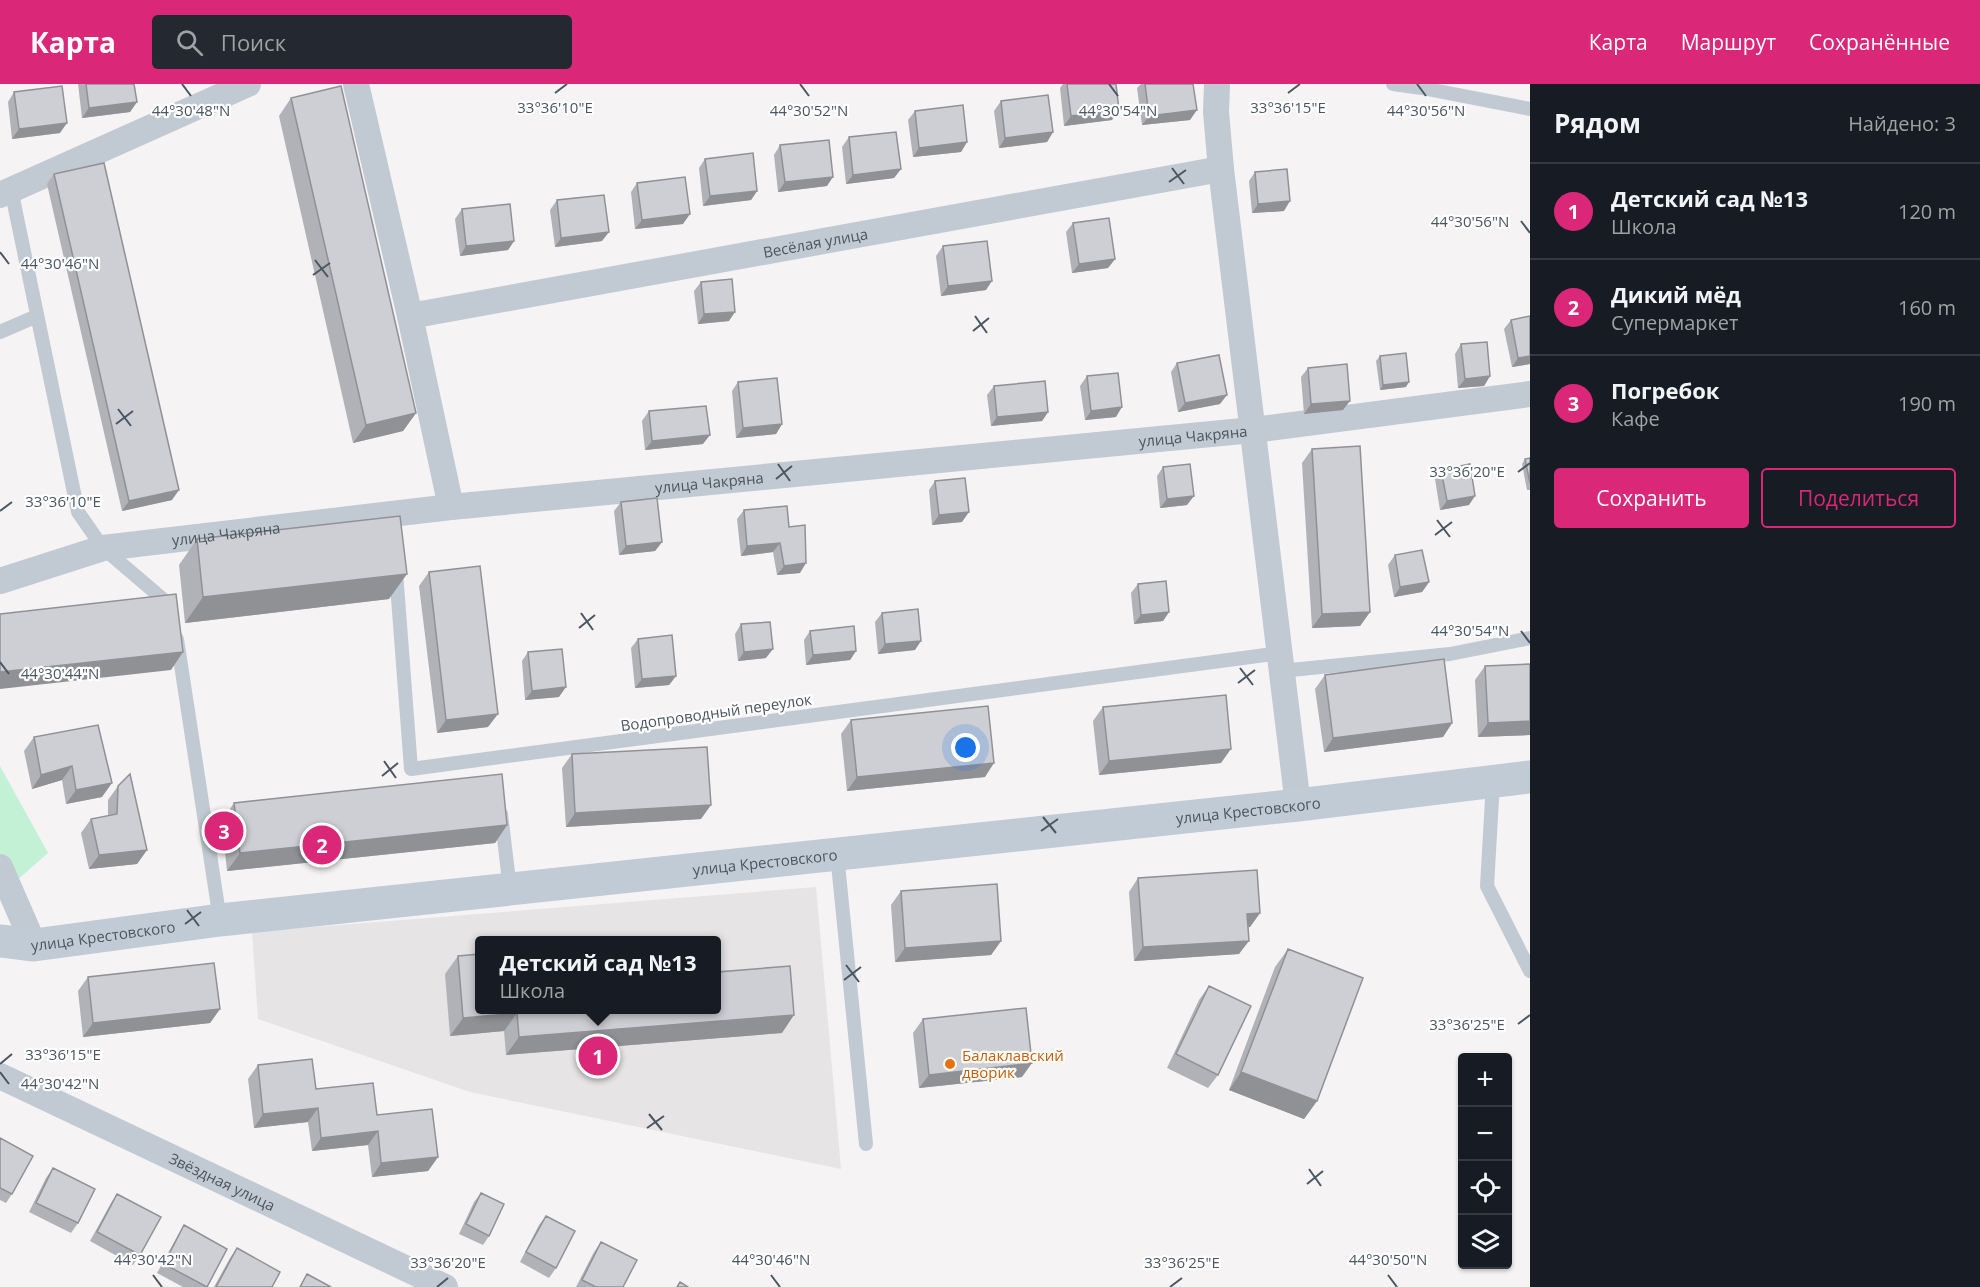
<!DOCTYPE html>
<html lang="ru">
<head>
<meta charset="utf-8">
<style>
	:root { --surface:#171b24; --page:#242831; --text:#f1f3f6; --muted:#9ea1a6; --line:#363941; --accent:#db2777 }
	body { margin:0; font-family:"Open Sans",sans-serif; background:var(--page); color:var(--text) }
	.controls { position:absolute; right:18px; bottom:18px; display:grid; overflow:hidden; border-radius:6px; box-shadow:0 2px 4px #0004 }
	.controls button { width:54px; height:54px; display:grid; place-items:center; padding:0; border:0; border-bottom:2px solid var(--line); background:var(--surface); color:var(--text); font:30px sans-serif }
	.you { position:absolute; left:966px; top:664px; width:21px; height:21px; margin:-15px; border:4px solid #fff; border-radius:50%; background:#1a73e8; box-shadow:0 0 0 9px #1a73e833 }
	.badge { display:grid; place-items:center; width:39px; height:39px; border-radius:50%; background:var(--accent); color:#fff; font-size:20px; font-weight:700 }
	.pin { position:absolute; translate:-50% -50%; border:3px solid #fff; box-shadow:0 2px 6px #0006 }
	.popup { position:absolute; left:475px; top:852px; width:246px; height:78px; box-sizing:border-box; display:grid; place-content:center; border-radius:6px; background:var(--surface); filter:drop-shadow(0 2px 4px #0005); font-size:20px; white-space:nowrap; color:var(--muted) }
	.popup b { font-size:22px; color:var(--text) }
	.popup::after { content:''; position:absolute; left:50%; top:100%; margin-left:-12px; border:12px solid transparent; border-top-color:var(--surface) }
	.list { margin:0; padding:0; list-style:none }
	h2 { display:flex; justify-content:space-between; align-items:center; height:78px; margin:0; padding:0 24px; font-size:26px }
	h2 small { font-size:20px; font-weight:400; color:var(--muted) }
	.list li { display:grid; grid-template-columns:39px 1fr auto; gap:18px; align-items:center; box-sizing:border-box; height:96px; padding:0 24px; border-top:2px solid var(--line) }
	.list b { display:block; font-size:22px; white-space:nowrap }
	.list p { margin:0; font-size:20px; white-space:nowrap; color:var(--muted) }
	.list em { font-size:20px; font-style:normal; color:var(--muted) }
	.actions { display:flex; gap:12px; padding:18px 24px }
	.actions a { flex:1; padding:14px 0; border:2px solid var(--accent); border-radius:6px; text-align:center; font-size:21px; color:var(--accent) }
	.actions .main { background:var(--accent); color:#fff }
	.icon { flex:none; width:33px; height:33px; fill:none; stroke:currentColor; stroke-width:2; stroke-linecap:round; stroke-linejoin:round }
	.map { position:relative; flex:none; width:1530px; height:1203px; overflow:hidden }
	header { display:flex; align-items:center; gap:36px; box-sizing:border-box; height:84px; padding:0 30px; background:var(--accent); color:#fff }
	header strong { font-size:28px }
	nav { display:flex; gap:33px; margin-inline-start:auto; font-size:21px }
	.search { width:420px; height:54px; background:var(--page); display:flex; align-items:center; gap:15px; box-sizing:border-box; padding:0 21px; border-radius:6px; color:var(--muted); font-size:22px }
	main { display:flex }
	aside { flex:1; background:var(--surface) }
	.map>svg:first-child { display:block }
	.education { fill:#e6e4e5; fill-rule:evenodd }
	.green { fill:#c3f1d5 }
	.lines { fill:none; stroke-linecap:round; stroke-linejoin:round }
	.lane { stroke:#c1cad2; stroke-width:14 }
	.street { stroke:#c1cad2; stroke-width:26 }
	.secondary { stroke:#c1cbd6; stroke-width:33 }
	.wall { fill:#b0b2b7 }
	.shaded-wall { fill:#909195 }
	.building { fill:#cdcfd5; stroke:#909195; stroke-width:1.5 }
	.ticks { fill:none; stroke:#4a5661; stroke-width:2 }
	.food-dot { fill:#e8710a; stroke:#fff; stroke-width:2 }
	.labels { text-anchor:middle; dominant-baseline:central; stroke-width:4.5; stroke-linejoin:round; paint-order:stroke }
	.street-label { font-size:15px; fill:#4a5661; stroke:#fff }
	.food-label { font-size:15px; fill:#c56008; stroke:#fff; text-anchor:start }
	.ticks-label { font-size:15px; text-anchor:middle; fill:#4a5661; stroke:#fff; stroke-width:4.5; stroke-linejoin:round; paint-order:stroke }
</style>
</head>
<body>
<header>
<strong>Карта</strong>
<div class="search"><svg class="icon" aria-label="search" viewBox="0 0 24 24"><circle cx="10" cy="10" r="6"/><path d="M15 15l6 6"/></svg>Поиск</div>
<nav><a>Карта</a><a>Маршрут</a><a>Сохранённые</a></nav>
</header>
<main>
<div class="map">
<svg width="1530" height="1203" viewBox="0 0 1530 1203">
	<rect width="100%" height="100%" fill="#f5f3f3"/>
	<path class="education" d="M816,803L841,1085L470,1008L258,935L252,848ZM480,856H716V926H480Z"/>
	<path class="green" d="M0,682L48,769L1,810H0Z"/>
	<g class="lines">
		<path class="lane" d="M1393,0L1422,4L1530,25
			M11,105L78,428L103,464L171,522
			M0,248L37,232
			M396,488L411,685L1280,569
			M177,555L220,836
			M1281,587L1450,570L1530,554
			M1493,698L1487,802L1530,887
			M501,730L510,805
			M837,770L866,1060"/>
		<g class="street">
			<path d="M356,0L410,232L451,423"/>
			<path d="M1217,0L1216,28L1221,85L1298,721"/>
			<path d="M0,111L248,0"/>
			<path id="s1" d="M410,232L1221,85"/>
			<path id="s2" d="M0,497L103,464L451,423L1253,346L1530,310"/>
			<path d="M0,783L34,861"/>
			<path id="s3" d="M0,992L445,1203"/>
		</g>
		<path class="secondary" id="s4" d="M0,857L34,861L220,836L1298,721L1530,693"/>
	</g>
	<path class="wall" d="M78,0H134L137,18L130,28L82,34Z
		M1063,0H1116L1112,36L1064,42L1060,4Z
		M1141,0H1193L1190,36L1142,41L1137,4Z
		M14,8L60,49L12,55L8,18Z
		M291,14L416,329L403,347L353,359L279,32Z
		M1001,17L1053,48L1047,58L999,64L994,27Z
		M915,27L967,58L961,68L913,73L908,36Z
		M849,53L901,85L894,94L846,100L842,63Z
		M780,61L827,102L778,108L774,71Z
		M705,75L757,107L751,116L703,122L699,84Z
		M1255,88L1284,127L1252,129L1249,97Z
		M54,90L172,416L122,427L47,100Z
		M637,99L683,140L635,145L631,108Z
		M557,116L602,157L555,163L550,126Z
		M462,125L514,157L508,166L460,172L455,135Z
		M1073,139L1115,175L1108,184L1072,189L1066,148Z
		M943,162L986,206L941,212L936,172Z
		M701,198L729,237L698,240L694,207Z
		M1511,236L1530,280L1512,283L1504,245Z
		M1461,260L1490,292L1484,302L1458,304L1455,270Z
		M1380,272L1406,303L1380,306L1376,277Z
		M1177,279L1220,320L1178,328L1171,288Z
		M1308,284L1343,326L1304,330L1301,293Z
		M1087,292L1116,333L1085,336L1080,302Z
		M738,298L782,340L776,350L736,354L732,307Z
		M994,302L1048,328L1042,337L991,342L987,311Z
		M649,327L703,360L645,366L642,337Z
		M1312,365L1370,528L1360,542L1312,544L1302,379Z
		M1530,374V406H1527L1522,380L1525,375Z
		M1163,383L1187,421L1160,424L1157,392Z
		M1441,386L1469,421L1440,426L1435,395Z
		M935,397L962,438L932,441L929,406Z
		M621,418L662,458L655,467L619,471L614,427Z
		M744,426L789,443L800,489L777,491L773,468L741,472L737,435Z
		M197,455L389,515L185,539L179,481Z
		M1395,471L1429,498L1422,508L1394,513L1388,481Z
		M429,488L488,643L437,649L419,502Z
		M1138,500L1169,528L1163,537L1134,540L1131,509Z
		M882,529L915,566L878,570L875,538Z
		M741,540L766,574L738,577L735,550Z
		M810,547L856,567L850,576L806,581L804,556Z
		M638,555L676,592L669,601L635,604L631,564Z
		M528,568L559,613L525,616L522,577Z
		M1530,580V651L1478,653L1475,596L1485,582Z
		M1325,591L1452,639L1443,653L1324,668L1315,605Z
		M1103,623L1221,679L1099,691L1093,637Z
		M851,636L985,693L847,707L841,650Z
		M98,641L102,713L66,720L62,696L32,705L24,667L34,653Z
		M572,670L701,735L566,743L562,684Z
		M118,702L147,766L137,780L89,785L81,749L91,735L108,732V716Z
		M234,719L507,741L495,759L227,787L222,737Z
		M1138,794L1260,829L1250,843H1248L1239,870L1134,877L1129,808Z
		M901,807L1001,857L991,871L895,878L891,821Z
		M1288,865L1317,1017L1304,1035L1229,1006L1275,883Z
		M458,872L480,926L782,949L506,971L504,947L450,952L445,890Z
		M88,893L220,925L210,939L83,953L78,907Z
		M1209,902L1218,991L1208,1004L1167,984L1199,916Z
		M923,935L1022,993L919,1004L913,949Z
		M258,981L377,1031L438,1073L428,1087L372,1093L368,1061L312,1067L308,1038L254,1044L248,995Z
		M0,1054L12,1110L6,1119L0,1116Z
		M53,1084L78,1139L71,1149L29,1128L46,1094Z
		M481,1109L489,1152L483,1161L459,1150L474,1118Z
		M117,1110L140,1171L133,1181L90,1157L111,1119Z
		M546,1132L556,1184L549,1194L520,1178L539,1141Z
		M184,1141L207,1203H183L157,1189L178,1151Z
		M601,1158L623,1203H576L594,1168Z
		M237,1164L272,1203H214L230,1174Z"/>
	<path class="shaded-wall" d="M137,18L130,28L82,34L89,24Z
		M1119,26L1112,36L1064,42L1071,32Z
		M1197,26L1190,36L1142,41L1149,32Z
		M67,39L60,49L12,55L19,45Z
		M1053,48L1047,58L999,64L1005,54Z
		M967,58L961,68L913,73L919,64Z
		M901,85L894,94L846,100L853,91Z
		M833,93L827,102L778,108L785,98Z
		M757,107L751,116L703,122L710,112Z
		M1290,117L1284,127L1252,129L1258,120Z
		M690,130L683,140L635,145L642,136Z
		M609,148L602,157L555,163L561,154Z
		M514,157L508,166L460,172L466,162Z
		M1115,175L1108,184L1072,189L1079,180Z
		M992,197L986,206L941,212L948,202Z
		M735,228L729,237L698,240L704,230Z
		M1530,272V280L1512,283L1518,274Z
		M1490,292L1484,302L1458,304L1465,295Z
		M1409,298L1406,303L1380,306L1383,301Z
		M1227,311L1220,320L1178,328L1185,319Z
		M1350,317L1343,326L1304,330L1311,320Z
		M1122,323L1116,333L1085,336L1091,327Z
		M1048,328L1042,337L991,342L997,333Z
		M416,329L403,347L353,359L366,341Z
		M782,340L776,350L736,354L743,344Z
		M710,351L703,360L645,366L652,357Z
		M179,406L172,416L122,427L129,417Z
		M1194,412L1187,421L1160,424L1167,415Z
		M1475,412L1469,421L1440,426L1447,417Z
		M969,428L962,438L932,441L939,431Z
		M662,458L655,467L619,471L626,462Z
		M780,459L773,468L741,472L747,462Z
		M806,479L800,489L777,491L784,482Z
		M407,490L389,515L185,539L203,513Z
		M1429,498L1422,508L1394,513L1400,503Z
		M1169,528L1163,537L1134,540L1141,531Z
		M1370,528L1360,542L1312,544L1322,530Z
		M921,557L915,566L878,570L885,560Z
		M773,565L766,574L738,577L744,568Z
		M856,567L850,576L806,581L813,571Z
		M183,568L171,586L0,605V588Z
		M676,592L669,601L635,604L642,595Z
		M566,603L559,613L525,616L532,607Z
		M498,630L488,643L437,649L446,636Z
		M1530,637V651L1478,653L1488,639Z
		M1452,639L1443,653L1324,668L1333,654Z
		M1231,665L1221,679L1099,691L1109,677Z
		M994,679L985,693L847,707L857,693Z
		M72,682L62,696L32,705L41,691Z
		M112,699L102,713L66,720L76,706Z
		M711,721L701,735L566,743L575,729Z
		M507,741L495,759L227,787L240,769Z
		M147,766L137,780L89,785L99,771Z
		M1260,829L1250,843L1237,844L1247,830Z
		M1001,857L991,871L895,878L905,864Z
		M1249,857L1239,870L1134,877L1143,863Z
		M220,925L210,939L83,953L93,939Z
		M517,929L504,947L450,952L463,934Z
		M794,931L782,949L506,971L519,953Z
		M1032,979L1022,993L919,1004L929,991Z
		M1241,988L1317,1017L1304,1035L1229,1006Z
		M318,1024L308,1038L254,1044L263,1030Z
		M378,1047L368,1061L312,1067L321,1054Z
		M438,1073L428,1087L372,1093L381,1079Z"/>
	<path class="building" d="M86,0H134L137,18L89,24Z
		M1067,0H1116L1119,26L1071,32Z
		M1145,0H1193L1197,26L1149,32Z
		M62,2L67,39L19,45L14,8Z
		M341,2L416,329L366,341L291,14Z
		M1048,11L1053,48L1005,54L1001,17Z
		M963,21L967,58L919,64L915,27Z
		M896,48L901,85L853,91L849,53Z
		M829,56L833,93L785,98L780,61Z
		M753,69L757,107L710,112L705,75Z
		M104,79L179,406L129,417L54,90Z
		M1287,85L1290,117L1258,120L1255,88Z
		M685,93L690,130L642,136L637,99Z
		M604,111L609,148L561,154L557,116Z
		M510,120L514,157L466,162L462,125Z
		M1109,134L1115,175L1079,180L1073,139Z
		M987,157L992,197L948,202L943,162Z
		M732,195L735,228L704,230L701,198Z
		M1530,232V272L1518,274L1511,236Z
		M1487,258L1490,292L1465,295L1461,260Z
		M1406,269L1409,298L1383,301L1380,272Z
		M1219,271L1227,311L1185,319L1177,279Z
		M1347,280L1350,317L1311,320L1308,284Z
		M1118,289L1122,323L1091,327L1087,292Z
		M777,294L782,340L743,344L738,298Z
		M1045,297L1048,328L997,333L994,302Z
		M706,322L710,351L652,357L649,327Z
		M1360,362L1370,528L1322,530L1312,365Z
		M1530,374V399L1525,375Z
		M1190,380L1194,412L1167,415L1163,383Z
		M1470,380L1475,412L1447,417L1441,386Z
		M965,394L969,428L939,431L935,397Z
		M657,414L662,458L626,462L621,418Z
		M787,422L789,443L805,441L806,479L784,482L780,459L747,462L744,426Z
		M400,432L407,490L203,513L197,455Z
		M1422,466L1429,498L1400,503L1395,471Z
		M480,482L498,630L446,636L429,488Z
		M1166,497L1169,528L1141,531L1138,500Z
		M176,510L183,568L0,588V530Z
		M918,525L921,557L885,560L882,529Z
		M770,538L773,565L744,568L741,540Z
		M854,542L856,567L813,571L810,547Z
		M672,551L676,592L642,595L638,555Z
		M562,565L566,603L532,607L528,568Z
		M1444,575L1452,639L1333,654L1325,591Z
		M1530,580V637L1488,639L1485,582Z
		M1226,611L1231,665L1109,677L1103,623Z
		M988,622L994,679L857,693L851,636Z
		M98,641L112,699L76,706L72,682L41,691L34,653Z
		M707,663L711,721L575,729L572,670Z
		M130,690L147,766L99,771L91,735L117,730L118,702Z
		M502,690L507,741L240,769L234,719Z
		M1257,786L1260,829L1247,830L1249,857L1143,863L1138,794Z
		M997,800L1001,857L905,864L901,807Z
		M1288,865L1363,894L1317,1017L1241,988Z
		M480,870V926H717V888L790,882L794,931L519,953L517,929L463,934L458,872Z
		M214,879L220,925L93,939L88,893Z
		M1209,902L1251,922L1218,991L1176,970Z
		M1026,924L1032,979L929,991L923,935Z
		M312,975L316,1005L373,999L377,1031L432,1025L438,1073L381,1079L378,1047L321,1054L318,1024L263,1030L258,981Z
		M0,1054L33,1072L12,1110L0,1104Z
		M53,1084L95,1105L78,1139L36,1119Z
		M481,1109L504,1120L489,1152L466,1140Z
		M117,1110L161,1133L140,1171L97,1148Z
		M546,1132L575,1147L556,1184L526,1168Z
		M184,1141L227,1165L207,1203L164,1180Z
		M601,1158L637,1176L623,1203H596L582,1196Z
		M237,1164L280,1188L272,1203H216Z
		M307,1190L331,1203H300Z
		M680,1198L688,1203H677Z"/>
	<path class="ticks" d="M182,0L191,12M800,0L809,12M1109,0L1118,12M1417,0L1426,12M555,9L567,0M1288,9L1300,0M1172,84L1184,100M1169,98L1186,86M1521,137L1530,149M0,168L9,180M315,176L328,193M313,191L330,179M975,232L987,249M973,247L989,234M118,325L131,342M116,340L133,327M778,380L790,397M1518,388L1530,379M776,395L792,382M0,427L12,418M1437,436L1450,453M1435,451L1452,438M581,529L593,546M579,544L595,531M1521,547L1530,559M0,578L9,590M1240,584L1253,601M1238,599L1255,586M384,677L396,694M382,692L398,679M1043,733L1056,749M1041,747L1058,735M187,826L199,842M185,840L201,828M846,881L859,898M844,896L861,883M1518,940L1530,931M0,980L12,970M0,988L9,1000M649,1030L662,1046M647,1044L664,1032M1309,1085L1321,1102M1307,1100L1323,1087M153,1191L162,1203M771,1191L780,1203M1388,1191L1397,1203M437,1203L448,1194M1170,1203L1182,1194"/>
	<circle class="food-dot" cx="950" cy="980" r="6"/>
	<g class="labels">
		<g class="street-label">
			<text stroke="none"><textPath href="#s1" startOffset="412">Весёлая улица</textPath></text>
			<text stroke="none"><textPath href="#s2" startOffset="1204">улица Чакряна</textPath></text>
			<text stroke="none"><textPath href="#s2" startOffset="718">улица Чакряна</textPath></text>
			<text stroke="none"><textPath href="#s2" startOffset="232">улица Чакряна</textPath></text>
			<text transform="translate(716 628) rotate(-8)">Водопроводный переулок</text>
			<text stroke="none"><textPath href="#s4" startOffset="1256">улица Крестовского</textPath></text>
			<text stroke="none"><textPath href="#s4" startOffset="770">улица Крестовского</textPath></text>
			<text stroke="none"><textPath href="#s4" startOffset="104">улица Крестовского</textPath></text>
			<text stroke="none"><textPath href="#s3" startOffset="246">Звёздная улица</textPath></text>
		</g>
		<g class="food-label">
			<text x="962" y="971">Балаклавский<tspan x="962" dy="17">дворик</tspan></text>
		</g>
	</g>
	<g class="ticks-label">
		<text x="555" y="29">33°36'10"E</text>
		<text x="1288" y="29">33°36'15"E</text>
		<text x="191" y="32">44°30'48"N</text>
		<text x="809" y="32">44°30'52"N</text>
		<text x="1118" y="32">44°30'54"N</text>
		<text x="1426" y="32">44°30'56"N</text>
		<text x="1470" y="143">44°30'56"N</text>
		<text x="60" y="185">44°30'46"N</text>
		<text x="1467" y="393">33°36'20"E</text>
		<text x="63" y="423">33°36'10"E</text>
		<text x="1470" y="552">44°30'54"N</text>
		<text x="60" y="595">44°30'44"N</text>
		<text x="1467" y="946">33°36'25"E</text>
		<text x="63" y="976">33°36'15"E</text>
		<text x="60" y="1005">44°30'42"N</text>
		<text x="153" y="1181">44°30'42"N</text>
		<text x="771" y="1181">44°30'46"N</text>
		<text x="1388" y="1181">44°30'50"N</text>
		<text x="448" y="1184">33°36'20"E</text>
		<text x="1182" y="1184">33°36'25"E</text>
	</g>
</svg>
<div class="controls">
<button>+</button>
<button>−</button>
<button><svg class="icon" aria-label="locate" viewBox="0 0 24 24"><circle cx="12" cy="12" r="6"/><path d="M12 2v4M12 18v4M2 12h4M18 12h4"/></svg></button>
<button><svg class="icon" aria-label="layers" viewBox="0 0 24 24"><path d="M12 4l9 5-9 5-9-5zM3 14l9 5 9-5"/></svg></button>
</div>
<div class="you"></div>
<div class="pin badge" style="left:598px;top:972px">1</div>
<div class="popup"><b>Детский сад №13</b>Школа</div>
<div class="pin badge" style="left:322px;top:761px">2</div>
<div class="pin badge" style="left:224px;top:747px">3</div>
</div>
<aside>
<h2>Рядом<small>Найдено: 3</small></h2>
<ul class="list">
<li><span class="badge">1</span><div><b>Детский сад №13</b><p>Школа</p></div><em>120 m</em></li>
<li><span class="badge">2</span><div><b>Дикий мёд</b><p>Супермаркет</p></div><em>160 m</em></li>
<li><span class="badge">3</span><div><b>Погребок</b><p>Кафе</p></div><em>190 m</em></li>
</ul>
<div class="actions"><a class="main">Сохранить</a><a>Поделиться</a></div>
</aside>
</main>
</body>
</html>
